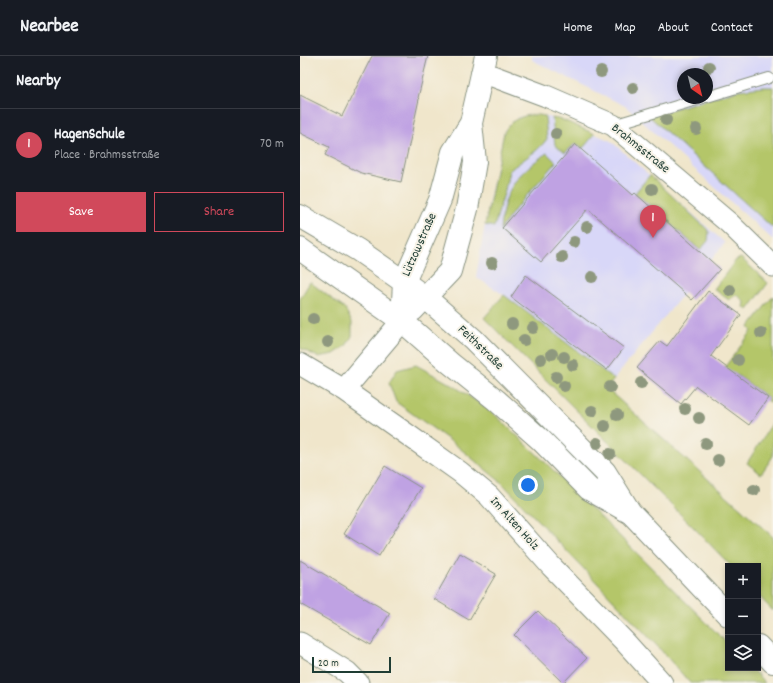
<!DOCTYPE html>
<html lang="en">
<head>
<meta charset="utf-8">
<style>
	:root { --surface:#171b24; --page:#20242c; --text:#f1f3f6; --muted:#9ea1a6; --line:#363941; --accent:#d1495b }
	body { margin:0; font-family:Dekko,sans-serif; background:var(--page); color:var(--text) }
	.controls { position:absolute; right:12px; bottom:12px; display:grid; overflow:hidden; border-radius:0px; box-shadow:0 2px 6px #0003 }
	.controls button { width:36px; height:36px; display:grid; place-items:center; padding:0; border:0; border-bottom:1px solid var(--line); background:var(--surface); color:var(--text); font:20px sans-serif }
	.compass { position:absolute; left:377px; top:12px; width:36px; height:36px; border-radius:50%; background:var(--surface); box-shadow:0 2px 6px #0003; rotate:145deg }
	.scale { position:absolute; left:12px; bottom:10px; width:79px; box-sizing:border-box; padding-left:4px; border:2px solid #1f3d34; border-top:0; font-size:11px; line-height:14px; white-space:nowrap; color:#1f3d34; -webkit-text-stroke:3px #f7f3e8; paint-order:stroke }
	.you { position:absolute; left:228px; top:429px; width:14px; height:14px; margin:-10px; border:3px solid #fff; border-radius:50%; background:#1a73e8; box-shadow:0 0 0 6px #1a73e833 }
	.badge { display:grid; place-items:center; width:26px; height:26px; border-radius:50%; background:var(--accent); color:#fff; font-size:13px; font-weight:700 }
	.pin { position:absolute; translate:-50% -33px; filter:drop-shadow(0 1px 2px #0008) }
	.pin::after { content:''; position:absolute; top:21px; width:14px; height:12px; background:inherit; clip-path:polygon(0 0,100% 0,50% 100%) }
	.list { margin:0; padding:0; list-style:none }
	h2 { display:flex; justify-content:space-between; align-items:center; height:52px; margin:0; padding:0 16px; font-size:17px }
	h2 small { font-size:13px; font-weight:400; color:var(--muted) }
	.list li { display:grid; grid-template-columns:26px 1fr auto; gap:12px; align-items:center; box-sizing:border-box; height:72px; padding:0 16px; border-top:1px solid var(--line) }
	.list b { display:block; font-size:15px; white-space:nowrap }
	.list p { margin:0; font-size:13px; white-space:nowrap; color:var(--muted) }
	.list em { font-size:13px; font-style:normal; color:var(--muted) }
	.actions { display:flex; gap:8px; padding:12px 16px }
	.actions a { flex:1; padding:9px 0; border:1px solid var(--accent); border-radius:0px; text-align:center; font-size:14px; color:var(--accent) }
	.actions .main { background:var(--accent); color:#fff }
	.icon { flex:none; width:22px; height:22px; fill:none; stroke:currentColor; stroke-width:2; stroke-linecap:round; stroke-linejoin:round }
	.map { position:relative; flex:none; width:473px; height:627px; overflow:hidden }
	header { display:flex; align-items:center; gap:24px; box-sizing:border-box; height:56px; padding:0 20px; background:var(--surface); border-bottom:1px solid var(--line) }
	header strong { font-size:19px }
	nav { display:flex; gap:22px; margin-inline-start:auto; font-size:14px }
	main { display:flex }
	aside { flex:1; background:var(--surface) }
	.map>svg:first-child { display:block }
	.built { fill:#d8d7f8; fill-rule:evenodd }
	.green { fill:#b4c669; stroke:#6a824e }
	.building { fill:#bfa2e3 }
	.lines { fill:none; stroke-linecap:round; stroke-linejoin:round }
	.service-casing { stroke:#889280; stroke-width:12 }
	.minor-casing { stroke:#889280; stroke-width:23 }
	.tertiary-casing { stroke:#889280; stroke-width:24 }
	.secondary-casing { stroke:#889280; stroke-width:24 }
	.service { stroke:#fff; stroke-width:10 }
	.minor { stroke:#fff; stroke-width:21 }
	.tertiary { stroke:#fff; stroke-width:22 }
	.secondary { stroke:#fff; stroke-width:22 }
	.tree { fill:#8e987e }
	.labels { text-anchor:middle; dominant-baseline:central; stroke-width:4; stroke-linejoin:round; paint-order:stroke }
	.street-label { font-size:13px; fill:#1f3d34; stroke:#f7f3e8 }
</style>
</head>
<body>
<header>
<strong>Nearbee</strong>
<nav><a>Home</a><a>Map</a><a>About</a><a>Contact</a></nav>
</header>
<main>
<aside>
<h2>Nearby<small></small></h2>
<ul class="list">
<li><span class="badge">1</span><div><b>HagenSchule</b><p>Place · Brahmsstraße</p></div><em>70 m</em></li>
</ul>
<div class="actions"><a class="main">Save</a><a>Share</a></div>
</aside>
<div class="map">
<svg width="473" height="627" viewBox="0 0 473 627">
	<rect width="100%" height="100%" fill="#f7f3e8"/>
	<filter id="ink" filterUnits="userSpaceOnUse"><feTurbulence type="fractalNoise" baseFrequency=".025" numOctaves="2"/><feDisplacementMap in="SourceGraphic" scale="8" xChannelSelector="R" yChannelSelector="G"/><feConvolveMatrix kernelMatrix="1 2 1 2 8 2 1 2 1" color-interpolation-filters="sRGB"/></filter>
	<filter id="wash" filterUnits="userSpaceOnUse"><feTurbulence type="fractalNoise" baseFrequency=".012" numOctaves="4" result="noise"/><feDisplacementMap in="SourceGraphic" scale="16" xChannelSelector="R" yChannelSelector="G"/><feGaussianBlur stdDeviation="0.9" result="paint"/><feColorMatrix in="noise" values="0 0 0 0 0 0 0 0 0 0 0 0 0 0 0 0 0 1.4 0 .05"/><feComposite in="paint" operator="in"/></filter>
	<g filter="url(#wash)">
		<rect width="100%" height="100%" fill="#f0e6cb"/>
		<path class="built" d="M232,0H473V184L325,50L232,4ZM383,18H407V42H383Z
			M229,59H239L263,64L311,85L425,187L314,323L204,239L176,221L190,140L204,76L210,68L219,61Z"/>
		<path class="green" d="M463,31H473V172L349,60L438,34Z
			M229,59H239L245,60L247,83L243,88L237,94L215,110L209,115L205,134L194,171L185,169L204,76C211,65 216,62 229,59Z
			M252,62L263,64L295,78L283,92L275,88L265,97L255,89Z
			M247,97L256,106L216,152L200,174C204,134 215,119 247,97Z
			M350,119L409,175L408,185L400,194L335,137Z
			M441,202L468,227L448,254L444,251L445,247L437,238L429,244L414,233L436,204Z
			M10,226L45,253L52,266V280L46,290L34,298L18,301L0,292V243Z
			M204,239L314,323L307,333L473,481V555L458,539V510H431L401,479L184,262Z
			M473,240V345L471,346L467,345L468,342L437,319L421,316L452,275L449,271Z
			M116,309L154,330L191,355L247,408L428,588V612H451L465,627H390L360,593L202,427L152,386L96,346L89,327L97,314Z
			M473,366V400L461,418L447,407Z"/>
		<g id="blocks">
			<path class="building" d="M72,0H128L118,42L119,43L101,126L61,117L25,99L29,91L0,77V39L42,60Z
				M275,88L333,139L335,137L420,213L392,244L288,153L241,206L202,172Z
				M226,219L324,292L307,314L211,241Z
				M408,235L441,259L411,300L468,342L449,369L396,330L381,348L337,312L360,285L367,290Z
				M85,410L121,432L79,500L44,478Z
				M160,497L196,518L169,564L134,543Z
				M0,504L90,557L71,589L0,548Z
				M238,555L287,602L263,627L214,579Z"/>
		</g>
	</g>
	<g filter="url(#ink)">
		<use href="#blocks" fill-opacity="0" stroke="#889280" stroke-width="1"/>
		<g class="lines">
			<defs>
				<path id="service" d="M407,41L469,22
					M313,69L403,42"/>
				<path id="minor" d="M182,16L246,40L313,69L429,167L473,210
					M0,308L44,334L108,379L160,416L189,440L251,510L325,586L362,627
					M44,334L102,265
					M0,587L47,616L58,627"/>
				<path id="tertiary" d="M113,254L150,215L167,153L175,106L171,67
					M102,265L104,226L140,144L153,96L171,67L186,0"/>
				<path id="secondary" d="M0,160L58,194L104,226L126,242L173,283L305,416L330,456L428,559
					M0,193L102,265L150,307L196,344L241,384L289,433L329,456
					M458,590L473,606"/>
			</defs>
			<use href="#service" class="service-casing"/>
			<use href="#minor" class="minor-casing"/>
			<use href="#tertiary" class="tertiary-casing"/>
			<use href="#secondary" class="secondary-casing"/>
			<use href="#service" class="service"/>
			<use href="#minor" class="minor"/>
			<use href="#tertiary" class="tertiary"/>
			<use href="#secondary" class="secondary"/>
		</g>
		<g class="tree">
			<circle cx="409" cy="11" r="6"/>
			<circle cx="301" cy="16" r="6"/>
			<circle cx="333" cy="32" r="6"/>
			<circle cx="366" cy="64" r="6"/>
			<circle cx="396" cy="73" r="6"/>
			<circle cx="256" cy="78" r="6"/>
			<circle cx="352" cy="133" r="6"/>
			<circle cx="287" cy="171" r="6"/>
			<circle cx="274" cy="186" r="6"/>
			<circle cx="262" cy="201" r="6"/>
			<circle cx="192" cy="207" r="6"/>
			<circle cx="292" cy="221" r="6"/>
			<circle cx="430" cy="234" r="6"/>
			<circle cx="13" cy="263" r="6"/>
			<circle cx="212" cy="268" r="6"/>
			<circle cx="233" cy="272" r="6"/>
			<circle cx="461" cy="277" r="6"/>
			<circle cx="224" cy="284" r="6"/>
			<circle cx="28" cy="286" r="6"/>
			<circle cx="252" cy="298" r="6"/>
			<circle cx="264" cy="301" r="6"/>
			<circle cx="241" cy="303" r="6"/>
			<circle cx="438" cy="304" r="6"/>
			<circle cx="273" cy="309" r="6"/>
			<circle cx="256" cy="321" r="6"/>
			<circle cx="341" cy="327" r="6"/>
			<circle cx="264" cy="330" r="6"/>
			<circle cx="310" cy="331" r="6"/>
			<circle cx="385" cy="353" r="6"/>
			<circle cx="292" cy="355" r="6"/>
			<circle cx="317" cy="359" r="6"/>
			<circle cx="399" cy="362" r="6"/>
			<circle cx="305" cy="370" r="6"/>
			<circle cx="297" cy="387" r="6"/>
			<circle cx="406" cy="388" r="6"/>
			<circle cx="310" cy="398" r="6"/>
			<circle cx="418" cy="404" r="6"/>
			<circle cx="454" cy="434" r="6"/>
		</g>
	</g>
	<g class="labels">
		<g class="street-label">
			<text transform="translate(340 93) rotate(39)">Brahmsstraße</text>
			<text transform="translate(120 189) rotate(-66)">Lützowstraße</text>
			<text transform="translate(180 292) rotate(44)">Feithstraße</text>
			<text transform="translate(214 468) rotate(48)">Im Alten Holz</text>
		</g>
	</g>
</svg>
<div class="controls">
<button>+</button>
<button>−</button>
<button><svg class="icon" aria-label="layers" viewBox="0 0 24 24"><path d="M12 4l9 5-9 5-9-5zM3 14l9 5 9-5"/></svg></button>
</div>
<svg class="compass" viewBox="-18 -18 36 36"><path d="M0-13l5 13h-10z" fill="#e53935"/><path d="M0 13l5-13h-10z" fill="#9ea1a6"/></svg>
<div class="scale">20 m</div>
<div class="you"></div>
<div class="pin badge" style="left:353px;top:182px">1</div>
</div>
</main>
</body>
</html>
